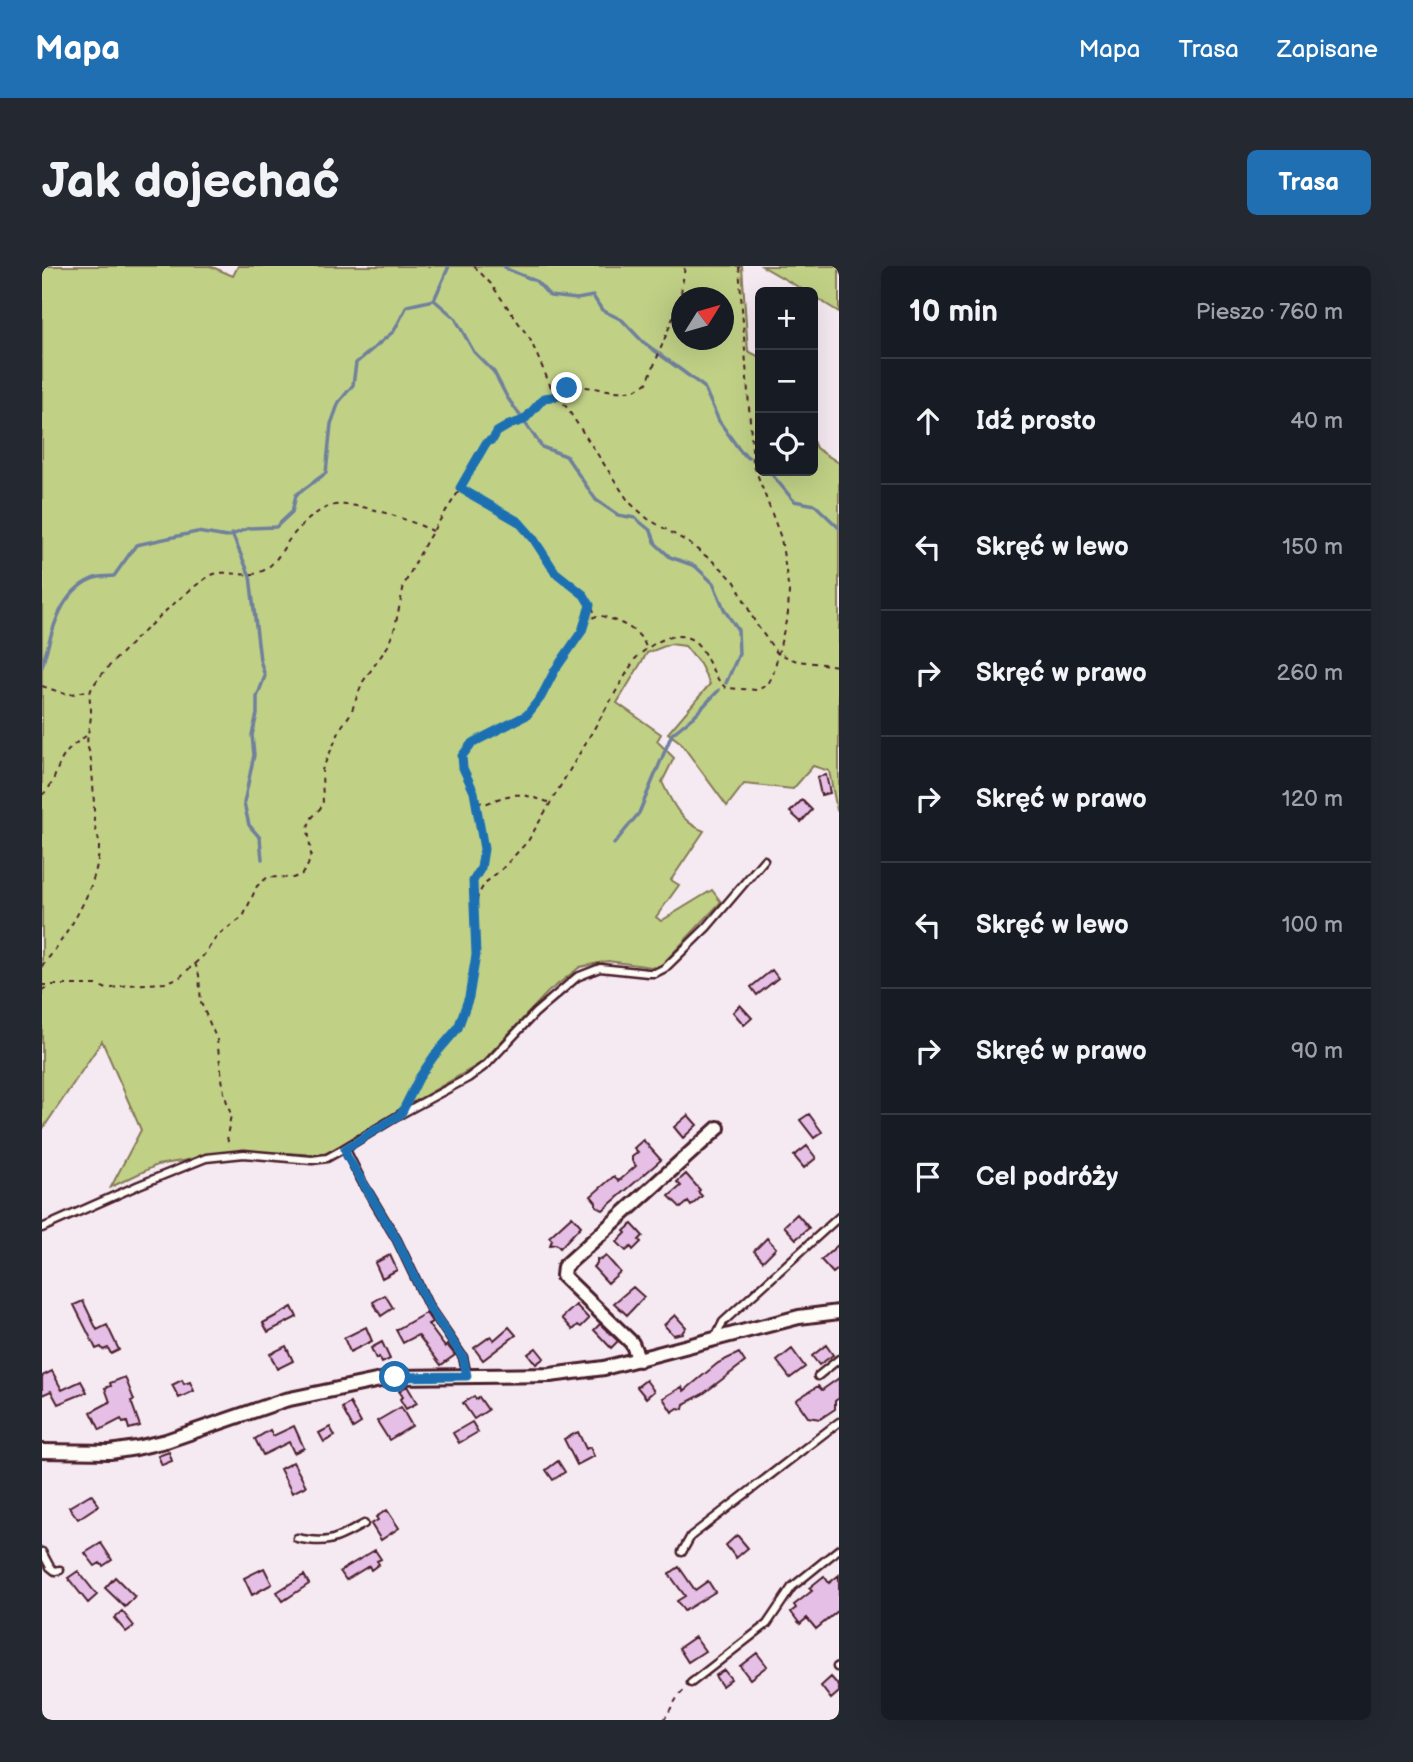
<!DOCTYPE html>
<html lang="pl">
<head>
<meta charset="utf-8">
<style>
	:root { --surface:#171b24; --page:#242831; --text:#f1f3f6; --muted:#9ea1a6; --line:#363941; --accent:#1f6fb2 }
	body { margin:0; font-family:"Balsamiq Sans",sans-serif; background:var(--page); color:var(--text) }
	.controls { position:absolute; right:21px; top:21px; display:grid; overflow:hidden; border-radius:10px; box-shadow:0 7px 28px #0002 }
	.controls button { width:63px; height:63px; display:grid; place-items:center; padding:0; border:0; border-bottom:2px solid var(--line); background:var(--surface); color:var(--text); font:35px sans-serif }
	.compass { position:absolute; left:629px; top:21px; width:63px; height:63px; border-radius:50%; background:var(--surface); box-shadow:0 7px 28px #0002; rotate:53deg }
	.stop { position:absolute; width:21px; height:21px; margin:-16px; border:5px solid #1f6fb2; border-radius:50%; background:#fff }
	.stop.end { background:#1f6fb2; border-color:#fff; box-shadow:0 2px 7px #0008 }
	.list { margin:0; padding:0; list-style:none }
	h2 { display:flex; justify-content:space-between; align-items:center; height:91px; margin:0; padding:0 28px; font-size:30px }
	h2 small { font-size:23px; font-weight:400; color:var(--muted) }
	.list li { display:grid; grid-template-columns:46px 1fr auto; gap:21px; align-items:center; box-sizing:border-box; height:126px; padding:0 28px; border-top:2px solid var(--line) }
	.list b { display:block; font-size:26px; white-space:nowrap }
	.list em { font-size:23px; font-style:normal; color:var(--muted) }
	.icon { flex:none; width:38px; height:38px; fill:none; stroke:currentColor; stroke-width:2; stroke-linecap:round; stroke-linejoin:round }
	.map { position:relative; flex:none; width:797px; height:1454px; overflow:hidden; border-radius:10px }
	header { display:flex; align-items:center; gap:42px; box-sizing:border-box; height:98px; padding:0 35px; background:var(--accent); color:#fff }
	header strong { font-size:33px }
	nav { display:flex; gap:38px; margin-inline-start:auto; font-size:24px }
	.intro { display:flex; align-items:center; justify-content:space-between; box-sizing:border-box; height:168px; padding:0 42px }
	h1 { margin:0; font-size:49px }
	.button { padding:18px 32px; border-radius:10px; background:var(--accent); color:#fff; font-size:24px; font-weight:700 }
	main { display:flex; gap:42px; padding:0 42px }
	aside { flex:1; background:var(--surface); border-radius:10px; box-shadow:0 7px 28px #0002 }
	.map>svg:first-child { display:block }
	.green { fill:#c0d186; stroke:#857858; stroke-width:2; fill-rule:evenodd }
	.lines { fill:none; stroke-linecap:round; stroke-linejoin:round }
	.stream { stroke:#70809c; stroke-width:3.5 }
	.building { fill:#e6bfe7; stroke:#4a1f2b; stroke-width:2 }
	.lane-casing { stroke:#4a1f2b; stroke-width:11 }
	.street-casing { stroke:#4a1f2b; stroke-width:18 }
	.path { stroke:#4a1f2b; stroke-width:2; stroke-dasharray:5 5; stroke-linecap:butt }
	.lane { stroke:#fdfcf7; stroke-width:6 }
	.street { stroke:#fdfcf7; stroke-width:12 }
	.route { stroke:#1f6fb2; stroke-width:9 }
</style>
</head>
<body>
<header>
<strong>Mapa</strong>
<nav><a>Mapa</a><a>Trasa</a><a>Zapisane</a></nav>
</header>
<div class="intro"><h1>Jak dojechać</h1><a class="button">Trasa</a></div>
<main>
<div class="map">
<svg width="797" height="1454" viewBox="0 0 797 1454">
	<rect width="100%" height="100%" fill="#f6eaf2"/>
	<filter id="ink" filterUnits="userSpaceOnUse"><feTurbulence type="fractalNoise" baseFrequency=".0143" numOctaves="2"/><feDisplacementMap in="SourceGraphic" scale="14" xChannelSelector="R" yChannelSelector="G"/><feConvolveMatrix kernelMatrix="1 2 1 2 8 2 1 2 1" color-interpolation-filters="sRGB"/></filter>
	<g filter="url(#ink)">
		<path class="green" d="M0,0H168L191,10L196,0H700L706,85L718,91V205H771V175L774,182L797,197V542L795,544L787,505L771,500L751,523L702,518L685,540L638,476L626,467L668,418L658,398L643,380L628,378L605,387L575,437L619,468L615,475L632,492L620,516C630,537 639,556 662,565L629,614L637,619L614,651L619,655L670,624L679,636L617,702L566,695L538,701L506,726L439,797L281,889L201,885L115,899L69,921L99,864L60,775L0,864ZM640,32H682V74H640Z
			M720,0H797V46L771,30V26H765Z"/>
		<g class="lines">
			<path class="stream" d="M462,0L465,3L494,15L508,30L535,33L551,30L560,44L580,54L601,76L662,121L677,155L699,186L707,192
				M392,34L413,52L432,86L452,106L465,131L500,181L524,190L554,234L576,249L593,252L609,265L614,278L628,291L653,300L671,317L683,345L696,364L697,388L684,417
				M713,195L718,198
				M727,205L752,235L773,239L797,262
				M190,268L208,310L218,394L223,410L215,431V448L210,469L212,489L202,537L207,559L218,572L220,593
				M0,401C9,370 16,327 50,313C56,310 65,311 72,310L94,279L155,266L185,271L207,262L234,261L250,246L254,229L284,207L289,158L297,136L311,119L314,97L352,65L365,40L392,34L407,0
				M572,578L597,547L630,468L651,451L677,424"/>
		</g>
		<path class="building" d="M784,509L788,527L779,529L775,511Z
			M760,534L770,544L759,556L748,546Z
			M730,704L736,712L715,729L709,721Z
			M698,739L710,752L702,759L691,746Z
			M767,848L780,866L772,872L758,854Z
			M646,849L655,859L641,872L632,861Z
			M601,874L619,894L561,944L554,940V936L549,930L572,910L577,915L594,900L590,895V891L596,886L592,882Z
			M765,880L774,892L762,902L752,890Z
			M644,908L658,924L656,926L660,930L649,940L646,936L639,942L627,930L639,920L635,916Z
			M755,948L767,962L754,973L742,960Z
			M530,950L539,960L518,982L514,978L508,979L510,974L507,971Z
			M590,958L601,970L597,974L599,976L591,984L589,981L584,985L575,976L584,967L582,965Z
			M725,972L734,982L721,995L712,985Z
			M797,978V1002L791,1007L779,994Z
			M348,989L355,1004L340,1012L333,997Z
			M564,990L578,1006L566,1017L551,1001L555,997V993L559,994Z
			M591,1021L602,1031L585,1049L572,1037Z
			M343,1029L351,1042L339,1050L331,1036Z
			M41,1035L55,1064L65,1059L77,1084L69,1088L66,1082L61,1084L59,1081L54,1083L32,1039Z
			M534,1039L547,1053L539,1061L536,1059L531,1064L520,1052Z
			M250,1041L255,1051L226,1066L221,1057Z
			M384,1047L390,1056L386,1058L403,1081L405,1079L413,1089L399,1099L376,1069L361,1077L354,1064Z
			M633,1049L644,1061L640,1067L631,1069L622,1059Z
			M558,1058L576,1075L569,1082L552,1064Z
			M324,1061L330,1075L308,1086L302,1072Z
			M467,1061L474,1069L441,1094L432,1082L449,1070L452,1074Z
			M340,1076L348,1093L340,1097L337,1091L334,1093L329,1082Z
			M784,1079L791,1089L777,1099L770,1090Z
			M244,1080L251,1095L235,1103L228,1088Z
			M494,1082L502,1092L494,1098L486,1088Z
			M750,1083L763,1101L748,1112L735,1095Z
			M697,1087L703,1096L661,1128L642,1138L641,1143L636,1142L630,1146L621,1132L640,1121L642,1125L676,1097Z
			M10,1105L20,1124L39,1115L45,1126L16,1138L9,1125L0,1129V1110Z
			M83,1111L92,1134L89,1135L98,1160L87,1163L85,1156L81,1157L79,1153L58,1164L49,1146L68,1136L63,1122L69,1120L68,1117Z
			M797,1112V1132L793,1135V1143L778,1153L766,1151L754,1134L776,1120L780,1124Z
			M140,1114L142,1118L148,1116L152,1125L137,1132L130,1119Z
			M604,1114L612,1125L604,1132L595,1121Z
			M365,1120L375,1137L364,1143L358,1133L361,1131L357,1125Z
			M432,1130L434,1133L437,1131L446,1144L432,1153L421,1137Z
			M308,1137L319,1157L311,1162L300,1142Z
			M359,1141L370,1160L347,1174L335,1155Z
			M430,1156L436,1166L417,1177L411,1167Z
			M252,1160L262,1182L252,1187L247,1176L221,1189L213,1173L228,1164L231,1170Z
			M288,1161L293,1170L282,1176L277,1167Z
			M536,1166L544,1183L548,1181L552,1190L535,1199L522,1173Z
			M127,1186L130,1195L120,1199L116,1190Z
			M516,1195L523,1206L511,1214L504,1204Z
			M251,1196L264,1220L250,1227L238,1203Z
			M49,1228L57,1239L36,1253L27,1241Z
			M345,1244L357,1262L339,1274L329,1258L336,1254L334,1251Z
			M695,1269L706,1282L694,1292L684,1279Z
			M59,1277L70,1294L61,1300L58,1297L53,1300L43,1287Z
			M333,1284L339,1293L335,1295L337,1298L329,1304L327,1300L304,1314L298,1305Z
			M637,1301L653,1324L666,1315L673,1326L642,1345L635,1335L643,1330L627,1308Z
			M222,1302L230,1318L210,1329L202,1312Z
			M36,1305L55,1329L46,1337L26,1312Z
			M262,1309L267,1318L241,1335L235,1326Z
			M797,1309V1344L774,1363L765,1352L758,1358L749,1346L754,1342L752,1339L770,1325L767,1322L782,1310L787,1317Z
			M73,1311L93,1331L83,1341L63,1322Z
			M80,1345L92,1360L84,1366L72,1352Z
			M653,1371L663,1385L646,1396L637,1382Z
			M715,1387L725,1400L708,1413L698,1400Z
			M682,1404L689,1413L680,1420L673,1410Z
			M789,1411L797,1420V1426L789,1433L779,1420Z"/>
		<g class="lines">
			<defs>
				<path id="lane" d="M0,962L97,919L164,892L202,888L270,894L285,892L303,882
					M673,1072L681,1056L797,951
					M425,1110L421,1091L387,1041L355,974L319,914L303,882L359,848L426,812L445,798L493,747L535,711L558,702L606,707H613L623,702L665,661L722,594
					M776,1110L797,1093
					M255,1272C288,1279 294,1273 322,1258
					M0,1286L8,1301L13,1305L18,1304
					M640,1286L649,1270L797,1156
					M795,1401L797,1400
					M649,1417L725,1358L750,1321L797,1283"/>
				<path id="street" d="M597,1094L590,1077L521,1010L522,1001L676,862
					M0,1185L68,1186L94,1182L124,1175L243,1134L353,1111L508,1109L562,1102L757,1051L797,1046"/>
			</defs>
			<use href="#lane" class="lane-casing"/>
			<use href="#street" class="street-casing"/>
			<path class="path" d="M432,0L449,18L488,73L512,128
				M517,130L525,122L532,121C557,119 583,134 605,117L638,34L643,0
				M419,223L476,256L491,272L513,306L542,329L553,347L556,348
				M545,353L548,342
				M0,420L26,429L48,424
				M0,529C12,519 12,509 19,495C25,483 36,475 47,468
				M435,535L443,538C473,526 475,526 506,536
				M432,638L431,615L439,602L442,583L432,526L421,502L420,490C440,464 460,466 483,450C498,439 503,419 513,404C524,388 537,373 545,354L557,349C575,355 597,362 604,381
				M153,697L157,709L159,737L175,774L182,827L189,849L185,870L187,881
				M0,700C25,670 58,619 57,578C57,569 51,561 52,552C52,529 51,510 48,487C41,475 50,458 49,445C49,438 46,431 49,424C56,405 153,314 172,308C189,303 206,315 224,303C235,295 240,284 247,274C257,261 277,241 293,239C319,236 367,254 391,265
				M0,719H55L65,723L86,719L123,717L138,711L161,690L176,669L201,651L215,620L226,611L251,612L260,608L266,599L269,588L266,563L268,554L281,539L280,504L300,460L309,447L320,417L346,380L353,361L362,319L385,274L430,205L444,177L467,159L482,154L505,131L517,130L587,236L606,253L644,275L677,300L693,316L714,358L735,387L755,395L797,400
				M0,724L8,719
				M365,835L392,790L416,762L427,731L434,689L431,650L436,629L443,617L460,603L486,575L593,393C610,376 642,356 660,384C668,396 672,412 684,422L716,424L726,418L731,409L746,347L747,325L739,272L711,197L697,0
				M622,1454L635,1432L643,1423"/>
			<use href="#lane" class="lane"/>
			<use href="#street" class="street"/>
		</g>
	</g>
	<g class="lines" filter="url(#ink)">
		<path class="route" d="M353,1111L425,1110L421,1091L387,1041L355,974L305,890L303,883L359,848L377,812L392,790L416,762L427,731L434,689L431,615L439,602L442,583L432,526L421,502L420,490L430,477L485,449L499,431L513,404L540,365L548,339L542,329L513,306L491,272L477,256L418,222L444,177L451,173L455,166L467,159L482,154L502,132L517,130L525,122"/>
	</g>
</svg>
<div class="controls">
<button>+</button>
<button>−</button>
<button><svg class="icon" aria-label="locate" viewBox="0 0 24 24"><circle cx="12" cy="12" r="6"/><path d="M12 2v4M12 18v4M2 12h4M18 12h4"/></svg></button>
</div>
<svg class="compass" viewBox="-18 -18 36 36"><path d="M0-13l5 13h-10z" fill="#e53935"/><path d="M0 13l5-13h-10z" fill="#9ea1a6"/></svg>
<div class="stop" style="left:353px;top:1111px"></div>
<div class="stop end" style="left:525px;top:122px"></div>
</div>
<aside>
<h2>10 min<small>Pieszo · 760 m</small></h2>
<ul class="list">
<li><svg class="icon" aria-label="ahead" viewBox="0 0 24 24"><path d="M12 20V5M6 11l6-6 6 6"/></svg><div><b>Idź prosto</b></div><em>40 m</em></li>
<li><svg class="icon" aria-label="left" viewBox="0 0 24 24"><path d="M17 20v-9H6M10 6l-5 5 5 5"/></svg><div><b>Skręć w lewo</b></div><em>150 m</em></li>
<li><svg class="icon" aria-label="right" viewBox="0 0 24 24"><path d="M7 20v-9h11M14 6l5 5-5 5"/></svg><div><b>Skręć w prawo</b></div><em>260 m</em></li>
<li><svg class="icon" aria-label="right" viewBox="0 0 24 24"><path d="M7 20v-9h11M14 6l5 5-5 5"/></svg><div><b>Skręć w prawo</b></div><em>120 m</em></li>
<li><svg class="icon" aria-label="left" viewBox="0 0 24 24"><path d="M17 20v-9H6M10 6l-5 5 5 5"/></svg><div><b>Skręć w lewo</b></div><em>100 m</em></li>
<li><svg class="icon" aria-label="right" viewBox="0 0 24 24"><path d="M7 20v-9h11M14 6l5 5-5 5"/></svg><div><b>Skręć w prawo</b></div><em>90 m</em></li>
<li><svg class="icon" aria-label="arrive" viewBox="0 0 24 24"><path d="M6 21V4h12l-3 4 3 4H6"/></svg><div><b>Cel podróży</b></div></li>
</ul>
</aside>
</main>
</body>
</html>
